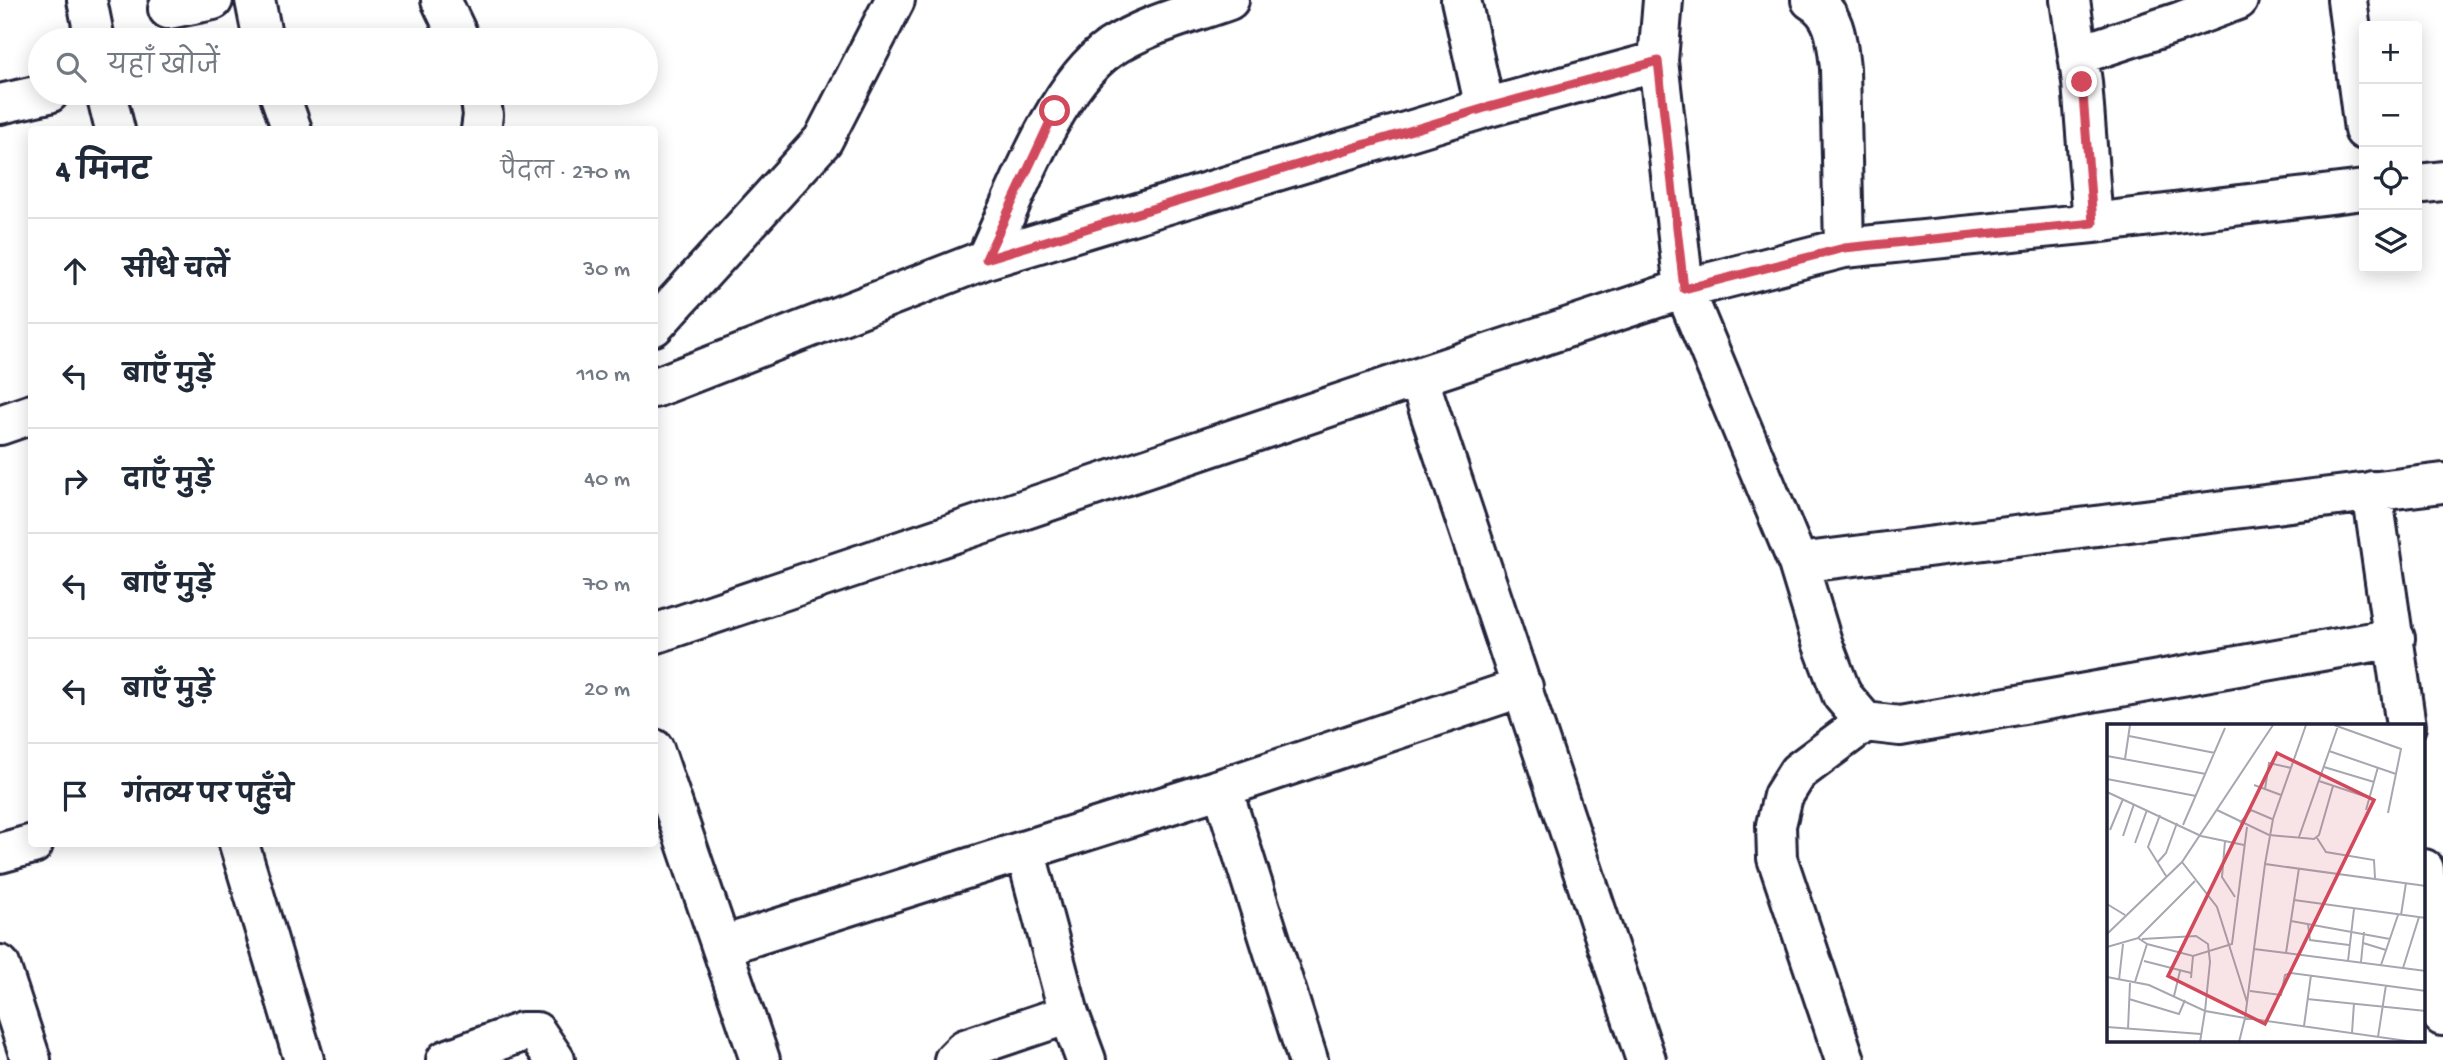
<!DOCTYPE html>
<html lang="hi">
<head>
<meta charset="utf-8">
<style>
	:root { --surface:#fff; --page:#f2f2f3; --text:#1f2937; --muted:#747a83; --line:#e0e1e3 }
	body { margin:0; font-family:"Gochi Hand","Playpen Sans Deva",sans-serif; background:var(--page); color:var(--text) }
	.controls { position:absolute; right:21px; top:21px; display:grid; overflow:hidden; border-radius:7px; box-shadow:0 4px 18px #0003 }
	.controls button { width:63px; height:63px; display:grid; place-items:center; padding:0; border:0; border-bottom:2px solid var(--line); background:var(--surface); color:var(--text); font:35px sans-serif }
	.stop { position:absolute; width:21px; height:21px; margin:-16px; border:5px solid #d1495b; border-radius:50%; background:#fff }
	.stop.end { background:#d1495b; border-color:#fff; box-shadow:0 2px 7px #0008 }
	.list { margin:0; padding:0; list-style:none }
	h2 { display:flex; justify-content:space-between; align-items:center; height:91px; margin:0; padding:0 28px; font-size:30px }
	h2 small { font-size:23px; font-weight:400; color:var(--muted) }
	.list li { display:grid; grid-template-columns:46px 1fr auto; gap:21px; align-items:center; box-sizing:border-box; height:105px; padding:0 28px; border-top:2px solid var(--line) }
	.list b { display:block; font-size:26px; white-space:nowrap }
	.list em { font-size:23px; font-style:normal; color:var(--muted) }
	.icon { flex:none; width:38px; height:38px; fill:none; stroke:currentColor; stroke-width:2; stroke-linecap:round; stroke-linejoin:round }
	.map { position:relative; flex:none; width:2443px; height:1060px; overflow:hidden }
	.search { position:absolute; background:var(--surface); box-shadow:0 4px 18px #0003; left:28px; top:28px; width:630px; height:77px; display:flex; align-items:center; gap:18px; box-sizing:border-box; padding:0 24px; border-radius:38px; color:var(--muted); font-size:26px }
	.panel { position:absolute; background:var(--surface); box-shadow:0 4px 18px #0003; left:28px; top:126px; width:630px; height:721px; border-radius:7px }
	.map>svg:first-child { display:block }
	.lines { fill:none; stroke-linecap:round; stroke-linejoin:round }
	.minor-casing { stroke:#22223b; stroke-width:44 }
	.minor { stroke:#fff; stroke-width:38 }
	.route { stroke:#d1495b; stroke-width:9 }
	.inset-road { fill:none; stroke:#a7a7b1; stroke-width:2 }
	.view { fill:#d1495b; fill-opacity:0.15; stroke:#d1495b; stroke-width:3.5 }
	.inset-edge { fill:none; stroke:#22223b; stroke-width:3.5 }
</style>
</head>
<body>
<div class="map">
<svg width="2443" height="1060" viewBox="0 0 2443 1060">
	<rect width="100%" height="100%" fill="#fff"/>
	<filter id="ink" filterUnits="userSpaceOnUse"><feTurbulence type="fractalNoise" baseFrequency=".0143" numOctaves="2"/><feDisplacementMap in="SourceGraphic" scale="14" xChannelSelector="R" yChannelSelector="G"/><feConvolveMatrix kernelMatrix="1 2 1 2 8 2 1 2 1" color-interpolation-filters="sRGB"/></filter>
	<g filter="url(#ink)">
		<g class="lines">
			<defs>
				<path id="minor" d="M87,0L95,40
					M255,0L263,40
					M441,0L460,40
					M1461,0L1485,108
					M1663,0L1658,61L1684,289L1798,563L1822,642L1842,695L1865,722L1900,726L2395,638
					M1811,0C1836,14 1837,42 1840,68L1844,248
					M2070,0L2082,82L2093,223
					M2347,0L2364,130
					M168,9L213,0
					M2078,55L2179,22L2238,0
					M106,93L115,130
					M279,93L292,130
					M480,93L483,115L481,130
					M0,104L49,93
					M2417,184L2443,181
					M986,259C1015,197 1054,87 1110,48C1145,25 1190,14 1229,0
					M654,326L823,140L895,0
					M1418,377L1684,289L1844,248L2093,223L2364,190
					M654,388L986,259L1485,108L1658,61
					M0,425L32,414
					M2372,491L2406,726
					M1798,563L2443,483
					M654,634L1418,377L1646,1060
					M654,749L760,1060
					M1222,788L1308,1060
					M239,844L304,1060
					M1025,850L1069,1014L1086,1060
					M0,853L33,844
					M2424,869L2442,1016
					M722,946L1222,788L1523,687
					M0,965L31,1060
					M446,1060L522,1032H536L555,1060
					M954,1060L965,1049L1069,1014
					M1845,1060L1777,858L1776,825L1783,796L1798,772L1865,722"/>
			</defs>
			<use href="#minor" class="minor-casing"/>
			<use href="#minor" class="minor"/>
		</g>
	</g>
	<g class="lines" filter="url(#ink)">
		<path class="route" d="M1055,111L986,259L1485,108L1658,61L1684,289L1844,248L2093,223L2082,82"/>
	</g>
	<g transform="translate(2107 724)">
		<rect width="318" height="318" fill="#fff"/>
		<path class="inset-road" d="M227,1L294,25L281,89M22,12L108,29M222,27L289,50M0,32L99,50M18,35L23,1M217,43L267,58M0,55L89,72M212,57L263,74M147,61L174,71M158,65L162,39L184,44M0,68L94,112L137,121M110,86L162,111L207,115L212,111L226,62M259,86L271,43M53,91L41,123L59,152M133,99L144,86L165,95M76,101L118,4M3,106L16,75M16,112L27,80M192,113L231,2M210,114L219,128L267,136L268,154M118,117L115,153L128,173M28,119L40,86M75,138L110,183L140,278M50,139L59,129L70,99M158,140L166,95L199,1M187,176L319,194M0,180L18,191M294,191L299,159M184,197L283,215M201,200L203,216L242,221M0,210L75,138L166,1M31,214L88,157M256,219L279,226M40,220L86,232L125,220L140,103M0,223L31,214L40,220L28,258M147,225L319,247M179,229L192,144M37,237L84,249M241,237L247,185M254,238L257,208M274,241L291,191M296,244L312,193M0,253L42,261L98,287L103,238L101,220L89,212L35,215M84,254L86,232M12,256L16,220M143,267L174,271L178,251L184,249L319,267M67,272L73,247M22,275L72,290L78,276M200,275L319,287M197,302L204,251M0,303L94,310M21,305L23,259M245,309L247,279M271,313L279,261M93,318L98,287L138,294L132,318M307,318L138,294L158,140L319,162"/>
		<path class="view" d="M170,29L267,76L158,300L61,252Z"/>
		<rect width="318" height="318" class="inset-edge"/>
	</g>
</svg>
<div class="controls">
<button>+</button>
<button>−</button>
<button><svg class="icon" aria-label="locate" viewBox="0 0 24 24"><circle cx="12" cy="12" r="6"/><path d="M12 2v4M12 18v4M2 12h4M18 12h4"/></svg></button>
<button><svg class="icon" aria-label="layers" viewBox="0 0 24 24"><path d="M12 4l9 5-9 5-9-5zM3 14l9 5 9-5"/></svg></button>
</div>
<div class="stop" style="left:1055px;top:111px"></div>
<div class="stop end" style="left:2082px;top:82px"></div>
<div class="search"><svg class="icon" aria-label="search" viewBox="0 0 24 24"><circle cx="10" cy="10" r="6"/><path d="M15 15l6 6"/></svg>यहाँ खोजें</div>
<section class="panel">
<h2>4 मिनट<small>पैदल · 270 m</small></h2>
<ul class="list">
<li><svg class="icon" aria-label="ahead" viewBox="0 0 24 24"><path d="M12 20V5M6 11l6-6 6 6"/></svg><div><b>सीधे चलें</b></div><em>30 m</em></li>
<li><svg class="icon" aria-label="left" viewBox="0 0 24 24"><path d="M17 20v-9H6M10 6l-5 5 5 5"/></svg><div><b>बाएँ मुड़ें</b></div><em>110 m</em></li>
<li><svg class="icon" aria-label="right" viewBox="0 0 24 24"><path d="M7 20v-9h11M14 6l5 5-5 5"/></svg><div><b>दाएँ मुड़ें</b></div><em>40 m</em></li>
<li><svg class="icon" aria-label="left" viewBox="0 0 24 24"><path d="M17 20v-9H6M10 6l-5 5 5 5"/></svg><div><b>बाएँ मुड़ें</b></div><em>70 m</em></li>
<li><svg class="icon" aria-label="left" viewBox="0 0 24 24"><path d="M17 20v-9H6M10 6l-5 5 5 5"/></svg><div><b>बाएँ मुड़ें</b></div><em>20 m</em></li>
<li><svg class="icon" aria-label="arrive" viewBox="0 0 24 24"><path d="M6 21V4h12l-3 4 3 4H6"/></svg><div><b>गंतव्य पर पहुँचे</b></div></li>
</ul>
</section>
</div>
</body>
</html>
